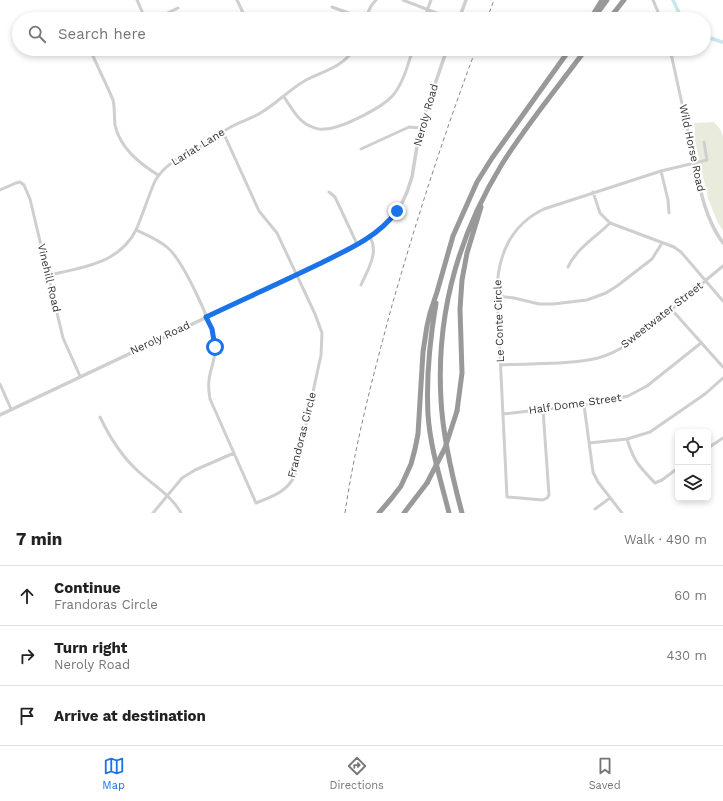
<!DOCTYPE html>
<html lang="en">
<head>
<meta charset="utf-8">
<style>
	:root { --surface:#fff; --page:#f6f6f6; --text:#222; --muted:#767676; --line:#e0e0e0; --accent:#1a73e8 }
	body { margin:0; font-family:"Work Sans",sans-serif; background:var(--page); color:var(--text) }
	.controls { position:absolute; right:12px; bottom:12px; display:grid; overflow:hidden; border-radius:6px; box-shadow:0 2px 6px #0003 }
	.controls button { width:36px; height:36px; display:grid; place-items:center; padding:0; border:0; border-bottom:1px solid var(--line); background:var(--surface); color:var(--text); font:20px sans-serif }
	.stop { position:absolute; width:12px; height:12px; margin:-9px; border:3px solid #1a73e8; border-radius:50%; background:#fff }
	.stop.end { background:#1a73e8; border-color:#fff; box-shadow:0 1px 4px #0008 }
	.list { margin:0; padding:0; list-style:none }
	h2 { display:flex; justify-content:space-between; align-items:center; height:52px; margin:0; padding:0 16px; font-size:17px }
	h2 small { font-size:13px; font-weight:400; color:var(--muted) }
	.list li { display:grid; grid-template-columns:26px 1fr auto; gap:12px; align-items:center; box-sizing:border-box; height:60px; padding:0 16px; border-top:1px solid var(--line) }
	.list b { display:block; font-size:15px; white-space:nowrap }
	.list p { margin:0; font-size:13px; white-space:nowrap; color:var(--muted) }
	.list em { font-size:13px; font-style:normal; color:var(--muted) }
	.icon { flex:none; width:22px; height:22px; fill:none; stroke:currentColor; stroke-width:2; stroke-linecap:round; stroke-linejoin:round }
	.map { position:relative; flex:none; width:723px; height:513px; overflow:hidden }
	.search { position:absolute; background:var(--surface); box-shadow:0 2px 6px #0003; left:12px; right:12px; top:12px; height:44px; display:flex; align-items:center; gap:10px; box-sizing:border-box; padding:0 14px; border-radius:22px; color:var(--muted); font-size:15px }
	.sheet { height:232px; background:var(--surface) }
	nav { display:flex; justify-content:space-around; align-items:center; box-sizing:border-box; height:56px; border-top:1px solid var(--line); background:var(--surface); font-size:11px; color:var(--muted) }
	nav a { display:grid; justify-items:center; gap:2px }
	nav .on { color:var(--accent) }
	.map>svg:first-child { display:block }
	.green { fill:#e9ecdd }
	.lines { fill:none; stroke-linecap:round; stroke-linejoin:round }
	.canal { stroke:#c9e8ed; stroke-width:3.5 }
	.minor { stroke:#cfcfcf; stroke-width:3 }
	.tertiary { stroke:#cfcfcf; stroke-width:3.5 }
	.motorway { stroke:#999; stroke-width:5 }
	.rail { stroke:#878787; stroke-width:1; stroke-dasharray:4 3; stroke-linecap:butt }
	.motorway-bridge { stroke:#999; stroke-width:5 }
	.route { stroke:#1a73e8; stroke-width:5 }
	.labels { text-anchor:middle; dominant-baseline:central; stroke-width:4; stroke-linejoin:round; paint-order:stroke }
	.street-label { font-size:11px; fill:#323232; stroke:#fff }
</style>
</head>
<body>
<div class="map">
<svg width="723" height="513" viewBox="0 0 723 513">
	<rect width="100%" height="100%" fill="#fff"/>
	<path class="green" d="M714,122L720,129L723,136V231L717,221L708,198L694,137L695,130L694,123Z"/>
	<g class="lines">
		<path class="canal" d="M673,0L682,19
			M704,36L722,42"/>
		<path class="minor" d="M137,0L145,18
			M237,0L246,19
			M403,0L452,19
			M653,0L661,19
			M332,7L365,19
			M155,19L178,8
			M365,19L371,6L376,0
			M424,19L431,0
			M90,49C97,66 106,83 113,100C115,108 114,117 115,125C120,148 139,163 158,175
			M670,49L695,163
			M284,97C291,107 298,121 310,126C314,128 319,130 324,129C341,129 384,107 394,94C404,81 408,64 413,49
			M361,149L409,127L420,128
			M661,171L668,200L669,213
			M0,190L16,183L20,182L24,185L30,199L63,338L80,376
			M329,192L335,197L357,244
			M593,192L600,213L610,223L674,247L681,252L723,301
			M136,230C147,235 159,240 168,248C183,261 215,328 215,347C216,359 210,369 209,380C208,387 209,393 210,399L256,503C273,496 287,492 295,475L321,355L322,333L315,314L277,233L259,211L223,132
			M568,267C576,249 596,237 610,223
			M49,275C81,268 119,264 136,230C143,214 148,197 155,181C166,162 185,155 203,145C212,140 220,133 229,128C239,122 251,119 262,112C277,103 290,89 306,80C324,71 343,67 354,49
			M361,285C368,269 379,253 370,237
			M497,296L514,298L539,304H553L587,300L606,293L617,286L652,259L662,243
			M672,310L723,367
			M501,365C531,363 569,365 598,358C621,352 640,336 658,321C680,303 701,284 723,266
			M0,384L11,409
			M584,405L593,472L598,482L622,513
			M543,410L549,495L547,498L543,500L507,497L497,293C497,257 510,225 544,209L661,171L707,160L704,142
			M503,414L599,403L628,396L647,386L701,343
			M100,417C110,438 122,457 139,472C153,485 172,496 181,513
			M627,439C634,462 639,466 655,483L662,480L678,468
			M589,443L627,439L650,432L705,394L723,378
			M708,448L723,438
			M595,509L610,498
			M153,513L182,478L195,470L234,453"/>
		<path class="tertiary" d="M459,19L466,0
			M695,163C700,191 706,220 723,243
			M0,415L296,275L357,244L375,233L392,217L401,205L407,192L412,177L420,128L447,49"/>
		<path class="motorway" d="M594,13L602,0
			M593,19L607,0
			M609,19L624,0
			M436,303C430,339 426,377 428,414C430,447 441,481 449,513
			M457,411L462,373L460,309L462,280L467,253L481,207
			M379,513L391,499L401,486L411,464L415,449L418,434L423,352L427,326L430,313L437,292L453,236L477,182L492,158L570,49
			M404,513L427,483
			M462,513C452,476 443,438 441,400C436,316 458,236 502,164C527,124 558,87 586,49"/>
		<path class="rail" d="M487,19L494,0
			M345,513C355,444 373,376 391,309C416,221 444,134 476,49"/>
		<path class="motorway-bridge" d="M427,483L445,448L457,411"/>
	</g>
	<g class="lines">
		<path class="route" d="M215,347L212,329L206,317C244,299 282,282 319,264C347,250 378,237 397,211"/>
	</g>
	<g class="labels">
		<g class="street-label">
			<text transform="translate(426 115) rotate(-74)">Neroly Road</text>
			<text transform="translate(198 147) rotate(-32)">Lariat Lane</text>
			<text transform="translate(692 148) rotate(78)">Wild Horse Road</text>
			<text transform="translate(49 278) rotate(77)">Vinehill Road</text>
			<text transform="translate(662 315) rotate(-38)">Sweetwater Street</text>
			<text transform="translate(499 321) rotate(-92)">Le Conte Circle</text>
			<text transform="translate(160 338) rotate(-25)">Neroly Road</text>
			<text transform="translate(575 404) rotate(-8)">Half Dome Street</text>
			<text transform="translate(302 435) rotate(-76)">Frandoras Circle</text>
		</g>
	</g>
</svg>
<div class="controls">
<button><svg class="icon" aria-label="locate" viewBox="0 0 24 24"><circle cx="12" cy="12" r="6"/><path d="M12 2v4M12 18v4M2 12h4M18 12h4"/></svg></button>
<button><svg class="icon" aria-label="layers" viewBox="0 0 24 24"><path d="M12 4l9 5-9 5-9-5zM3 14l9 5 9-5"/></svg></button>
</div>
<div class="stop" style="left:215px;top:347px"></div>
<div class="stop end" style="left:397px;top:211px"></div>
<div class="search"><svg class="icon" aria-label="search" viewBox="0 0 24 24"><circle cx="10" cy="10" r="6"/><path d="M15 15l6 6"/></svg>Search here</div>
</div>
<section class="sheet">
<h2>7 min<small>Walk · 490 m</small></h2>
<ul class="list">
<li><svg class="icon" aria-label="ahead" viewBox="0 0 24 24"><path d="M12 20V5M6 11l6-6 6 6"/></svg><div><b>Continue</b><p>Frandoras Circle</p></div><em>60 m</em></li>
<li><svg class="icon" aria-label="right" viewBox="0 0 24 24"><path d="M7 20v-9h11M14 6l5 5-5 5"/></svg><div><b>Turn right</b><p>Neroly Road</p></div><em>430 m</em></li>
<li><svg class="icon" aria-label="arrive" viewBox="0 0 24 24"><path d="M6 21V4h12l-3 4 3 4H6"/></svg><div><b>Arrive at destination</b></div></li>
</ul>
</section>
<nav>
<a class="on"><svg class="icon" aria-label="map" viewBox="0 0 24 24"><path d="M3 6l6-2 6 2 6-2v14l-6 2-6-2-6 2zM9 4v14M15 6v14"/></svg>Map</a>
<a><svg class="icon" aria-label="directions" viewBox="0 0 24 24"><path d="M12 3l9 9-9 9-9-9zM9 14v-3h6M13 9l2 2-2 2"/></svg>Directions</a>
<a><svg class="icon" aria-label="saved" viewBox="0 0 24 24"><path d="M7 4h10v16l-5-4-5 4z"/></svg>Saved</a>
</nav>
</body>
</html>
